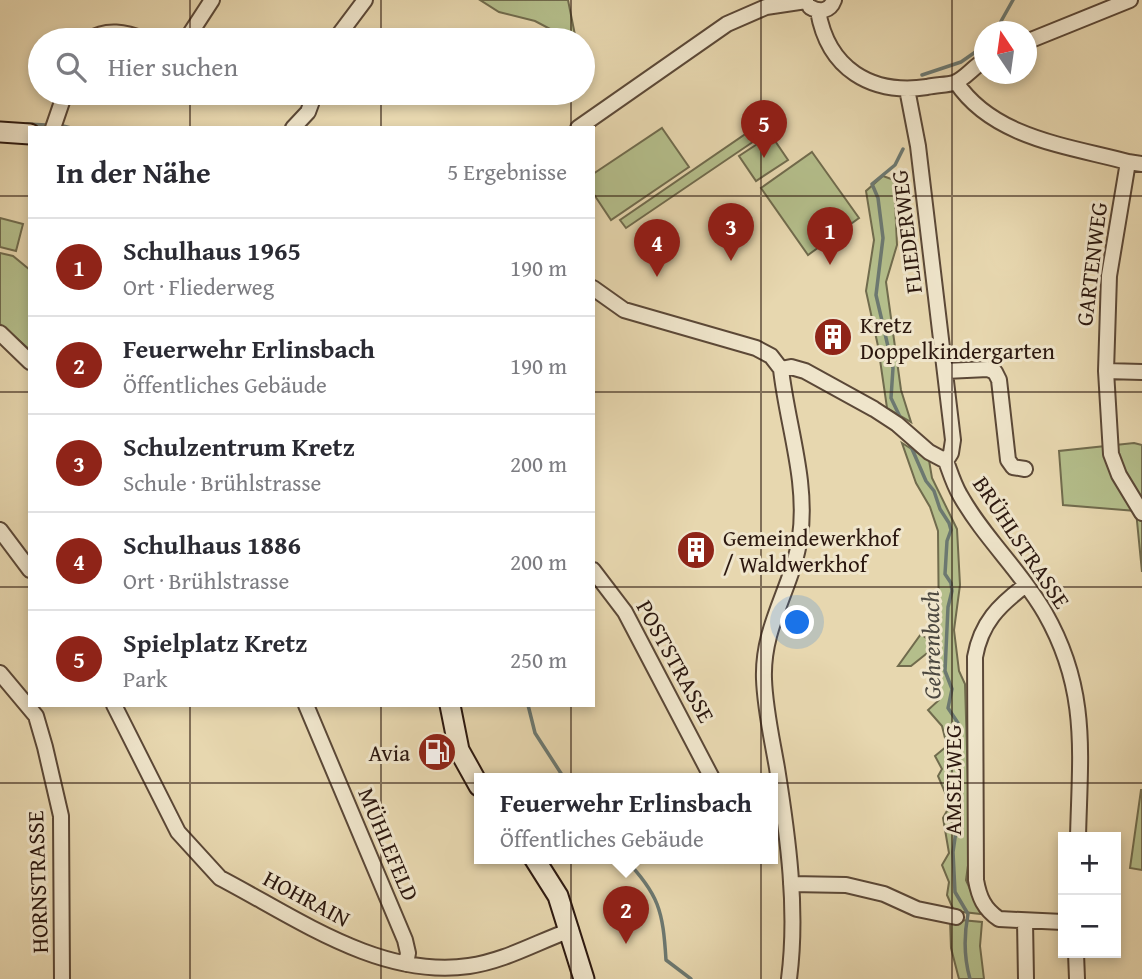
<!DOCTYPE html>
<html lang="de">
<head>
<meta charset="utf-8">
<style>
	:root { --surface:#fff; --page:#f7f7f7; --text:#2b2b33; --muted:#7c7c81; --line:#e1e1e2; --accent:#8f2418 }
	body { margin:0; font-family:"Gentium Book Plus",serif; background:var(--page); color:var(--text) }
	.controls { position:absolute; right:21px; bottom:21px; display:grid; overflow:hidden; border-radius:0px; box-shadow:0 4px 10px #0003 }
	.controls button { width:63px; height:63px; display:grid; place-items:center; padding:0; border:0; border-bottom:2px solid var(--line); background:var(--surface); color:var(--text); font:35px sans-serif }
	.compass { position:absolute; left:974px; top:21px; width:63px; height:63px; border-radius:50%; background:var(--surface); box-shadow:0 4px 10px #0003; rotate:347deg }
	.you { position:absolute; left:798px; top:623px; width:24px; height:24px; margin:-18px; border:5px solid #fff; border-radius:50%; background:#1a73e8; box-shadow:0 0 0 10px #1a73e833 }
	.badge { display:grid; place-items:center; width:46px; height:46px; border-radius:50%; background:var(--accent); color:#fff; font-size:23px; font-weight:700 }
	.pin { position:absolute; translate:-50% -58px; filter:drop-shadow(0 2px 4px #0008) }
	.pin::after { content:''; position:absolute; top:37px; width:24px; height:21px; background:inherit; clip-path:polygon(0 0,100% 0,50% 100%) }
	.popup { position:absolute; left:474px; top:773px; width:304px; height:91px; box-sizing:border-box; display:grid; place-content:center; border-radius:0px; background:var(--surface); filter:drop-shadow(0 2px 5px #0005); font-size:23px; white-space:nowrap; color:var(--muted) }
	.popup b { font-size:26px; color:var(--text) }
	.popup::after { content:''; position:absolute; left:50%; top:100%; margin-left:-14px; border:14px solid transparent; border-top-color:var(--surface) }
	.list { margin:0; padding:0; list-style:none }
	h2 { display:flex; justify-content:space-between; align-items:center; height:91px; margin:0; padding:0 28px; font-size:30px }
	h2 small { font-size:23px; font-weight:400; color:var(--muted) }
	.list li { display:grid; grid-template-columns:46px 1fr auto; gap:21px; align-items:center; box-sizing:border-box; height:98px; padding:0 28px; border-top:2px solid var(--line) }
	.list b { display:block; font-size:26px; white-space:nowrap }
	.list p { margin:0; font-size:23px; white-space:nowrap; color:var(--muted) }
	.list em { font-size:23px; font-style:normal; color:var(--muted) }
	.icon { flex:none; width:38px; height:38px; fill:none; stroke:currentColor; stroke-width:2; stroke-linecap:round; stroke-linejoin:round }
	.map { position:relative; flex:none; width:1142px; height:979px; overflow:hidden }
	.search { position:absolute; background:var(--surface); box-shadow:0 4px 10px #0003; left:28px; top:28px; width:567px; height:77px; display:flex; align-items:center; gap:18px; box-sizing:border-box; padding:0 24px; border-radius:38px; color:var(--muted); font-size:26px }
	.panel { position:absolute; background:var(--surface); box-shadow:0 4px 10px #0003; left:28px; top:126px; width:567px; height:581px; border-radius:0px }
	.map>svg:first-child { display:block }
	.green { fill:#b4be8b; stroke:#706b4d; stroke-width:2 }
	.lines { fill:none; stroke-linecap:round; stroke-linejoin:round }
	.stream { stroke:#6c7870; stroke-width:3.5 }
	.street-casing { stroke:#5b4837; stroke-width:18 }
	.secondary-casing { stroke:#2c180f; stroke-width:23 }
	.street { stroke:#efe5cb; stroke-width:14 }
	.secondary { stroke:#efe5cb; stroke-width:19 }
	.grid { fill:none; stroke:#2c180f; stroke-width:2; stroke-opacity:0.55 }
	.labels { text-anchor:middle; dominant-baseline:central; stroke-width:6; stroke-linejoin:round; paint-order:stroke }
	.street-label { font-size:23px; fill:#2c180f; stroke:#efe5cb }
	.poi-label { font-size:23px; fill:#2c180f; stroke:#efe5cb; text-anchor:start }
	.water-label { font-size:24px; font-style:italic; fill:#4c4840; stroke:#efe5cb }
</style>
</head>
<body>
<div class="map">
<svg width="1142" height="979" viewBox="0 0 1142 979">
	<rect width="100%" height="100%" fill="#e7d7af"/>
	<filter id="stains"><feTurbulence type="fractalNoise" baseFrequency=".00286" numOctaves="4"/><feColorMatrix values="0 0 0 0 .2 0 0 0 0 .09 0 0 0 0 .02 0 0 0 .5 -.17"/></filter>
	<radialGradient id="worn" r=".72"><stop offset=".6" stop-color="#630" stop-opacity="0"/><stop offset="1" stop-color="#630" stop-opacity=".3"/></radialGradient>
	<path class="green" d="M480,0H568L576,40H571L535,21L499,12Z
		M763,122L769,131L626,228L620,220Z
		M662,128L689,167L611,220L593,193V174Z
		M771,135L788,160L756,181L739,156Z
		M812,152L859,218L808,255L761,188Z
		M883,176L894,180L897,245L886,282L901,390L911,422L887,408L878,346L866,291L874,240L866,191Z
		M0,218L23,224L16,251L0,247Z
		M0,253L13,256L30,270V350L0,324Z
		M902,443L929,460L932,478L957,529L960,585L954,630L959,671L965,684L970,851L966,880L981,914L954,911L947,895L949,882L942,865L949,853L943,818L948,809L947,797L938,776L942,769L935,756L947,746L942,726L928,710L939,700L933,670L939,637L938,531L930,507L916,483Z
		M1134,443L1142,445V572L1136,511L1063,505L1059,451Z
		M921,634L936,646L911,666H898Z
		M1141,790H1142V870L1130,868Z
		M950,919L982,922L980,946L984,979H959L951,948Z"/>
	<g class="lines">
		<path class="stream" d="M995,32L1013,0
			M922,75L961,62L984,46
			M27,124L46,125
			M63,126L71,128
			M901,419L891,398L893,368L876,295L883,238L878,198L872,184L895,165L903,149
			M909,442L926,481L934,491L940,509L949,523L951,530L947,541L945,574L951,583L952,591L948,607L945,671L952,689L948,708L958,723V730L947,776L958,801L959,810L953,852L955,892L968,914C964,935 964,958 970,979
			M528,705L535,733L564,778
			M624,858C659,894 663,911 666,960L691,979"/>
		<defs>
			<path id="street" d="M810,7C820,13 830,11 834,0
				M818,11C828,69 871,95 927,87C936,85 946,85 954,83C965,79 974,66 984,61
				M88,40C107,28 125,32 146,40
				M186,40L212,0
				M335,40L365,0
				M1026,42L1130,0
				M956,82C993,138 1068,146 1128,162L1142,164
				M907,89L918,146L953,440L951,453L946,461
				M53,128L65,93
				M293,128L308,112L315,93
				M578,128L727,24L766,7L806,1
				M1128,162L1109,276L1106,371L1111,454L1119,475L1142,513
				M593,288L624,310L756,348L771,356L781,369L791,367L805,371L874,409L897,424L929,452L946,461C950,472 954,485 960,495C984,538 1021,571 1045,613C1089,690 1080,753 1078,837
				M0,333L30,362
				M781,369C787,424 808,481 800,537C793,587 762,625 764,679C765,709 772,739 777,768C788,837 798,910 789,979
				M945,371L988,369L995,372L999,380L1008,460L1013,467L1025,469
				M1106,371L1142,372
				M0,530L30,570
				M593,570L625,612L712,778
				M1026,585C999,605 981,623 975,657L976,880C979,897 984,909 999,919L1063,922
				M0,673L36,716L45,747L61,816L62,979
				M114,705L178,832L220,878C295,917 380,979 469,966C505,961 537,942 571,930
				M306,705L405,940L408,953L406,964
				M791,884L846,885L884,894L917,909L956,917
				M1025,921L1026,979
				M1076,953L1077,979"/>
			<path id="secondary" d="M0,132L30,134
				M450,705L459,750L479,786
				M534,858L558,896L584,979"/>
		</defs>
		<use href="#street" class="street-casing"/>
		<use href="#secondary" class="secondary-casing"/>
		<use href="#street" class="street"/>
		<use href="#secondary" class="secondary"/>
	</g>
	<path class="grid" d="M190,0V40M381,0V40M571,0V40M761,0V979M952,0V979M190,93V128M381,93V128M571,93V128M0,196H30M593,196H1142M0,392H30M593,392H1142M0,587H30M593,587H1142M190,705V979M381,705V979M571,705V979M0,783H1142"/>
	<defs>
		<symbol id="building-disc" viewBox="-11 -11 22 22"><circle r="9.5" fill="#8f2418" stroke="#efe5cb"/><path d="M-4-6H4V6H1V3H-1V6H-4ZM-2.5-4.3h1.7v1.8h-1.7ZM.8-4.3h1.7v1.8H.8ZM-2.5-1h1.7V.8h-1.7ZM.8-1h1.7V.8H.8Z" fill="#fff"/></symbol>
		<symbol id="fuel-disc" viewBox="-11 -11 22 22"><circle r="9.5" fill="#8f2418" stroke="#efe5cb"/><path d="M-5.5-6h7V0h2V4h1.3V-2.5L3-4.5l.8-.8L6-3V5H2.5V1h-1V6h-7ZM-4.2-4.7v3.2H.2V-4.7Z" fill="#fff"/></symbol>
	</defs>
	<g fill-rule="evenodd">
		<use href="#building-disc" x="811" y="315" width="44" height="44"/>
		<use href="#building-disc" x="674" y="528" width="44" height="44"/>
		<use href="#fuel-disc" x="415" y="730" width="44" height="44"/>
	</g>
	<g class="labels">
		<g class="street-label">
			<text transform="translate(906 232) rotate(-97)">FLIEDERWEG</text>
			<text transform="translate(1091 264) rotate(-83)">GARTENWEG</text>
			<text transform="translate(1022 542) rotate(56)">BRÜHLSTRASSE</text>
			<text transform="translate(676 661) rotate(61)">POSTSTRASSE</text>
			<text transform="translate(952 780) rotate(-90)">AMSELWEG</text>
			<text transform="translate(389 844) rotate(67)">MÜHLEFELD</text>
			<text transform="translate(37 882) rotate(-92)">HORNSTRASSE</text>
			<text transform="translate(307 898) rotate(28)">HOHRAIN</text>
		</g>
		<g class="poi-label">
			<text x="860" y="324">Kretz<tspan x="860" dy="26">Doppelkindergarten</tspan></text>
			<text x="723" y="537">Gemeindewerkhof<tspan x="723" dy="26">/ Waldwerkhof</tspan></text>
			<text x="410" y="752" text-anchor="end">Avia</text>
		</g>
		<g class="water-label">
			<text transform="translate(931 645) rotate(-91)">Gehrenbach</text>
		</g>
	</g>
	<rect width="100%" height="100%" filter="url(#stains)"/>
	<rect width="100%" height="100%" fill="url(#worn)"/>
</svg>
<div class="controls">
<button>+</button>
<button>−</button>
</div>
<svg class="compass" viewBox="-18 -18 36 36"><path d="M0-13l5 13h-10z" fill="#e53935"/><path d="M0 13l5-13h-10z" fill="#7c7c81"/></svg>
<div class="you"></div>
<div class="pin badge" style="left:830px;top:265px">1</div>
<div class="pin badge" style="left:626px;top:944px">2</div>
<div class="popup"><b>Feuerwehr Erlinsbach</b>Öffentliches Gebäude</div>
<div class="pin badge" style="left:731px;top:261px">3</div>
<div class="pin badge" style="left:657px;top:277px">4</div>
<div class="pin badge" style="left:764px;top:158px">5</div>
<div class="search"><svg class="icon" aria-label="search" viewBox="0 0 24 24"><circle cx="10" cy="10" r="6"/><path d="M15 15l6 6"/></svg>Hier suchen</div>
<section class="panel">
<h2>In der Nähe<small>5 Ergebnisse</small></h2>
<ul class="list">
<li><span class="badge">1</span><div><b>Schulhaus 1965</b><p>Ort · Fliederweg</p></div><em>190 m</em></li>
<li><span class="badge">2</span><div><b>Feuerwehr Erlinsbach</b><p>Öffentliches Gebäude</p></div><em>190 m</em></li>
<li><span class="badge">3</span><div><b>Schulzentrum Kretz</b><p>Schule · Brühlstrasse</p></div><em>200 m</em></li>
<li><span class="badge">4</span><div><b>Schulhaus 1886</b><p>Ort · Brühlstrasse</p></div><em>200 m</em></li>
<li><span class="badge">5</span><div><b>Spielplatz Kretz</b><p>Park</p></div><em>250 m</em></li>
</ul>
</section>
</div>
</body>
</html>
